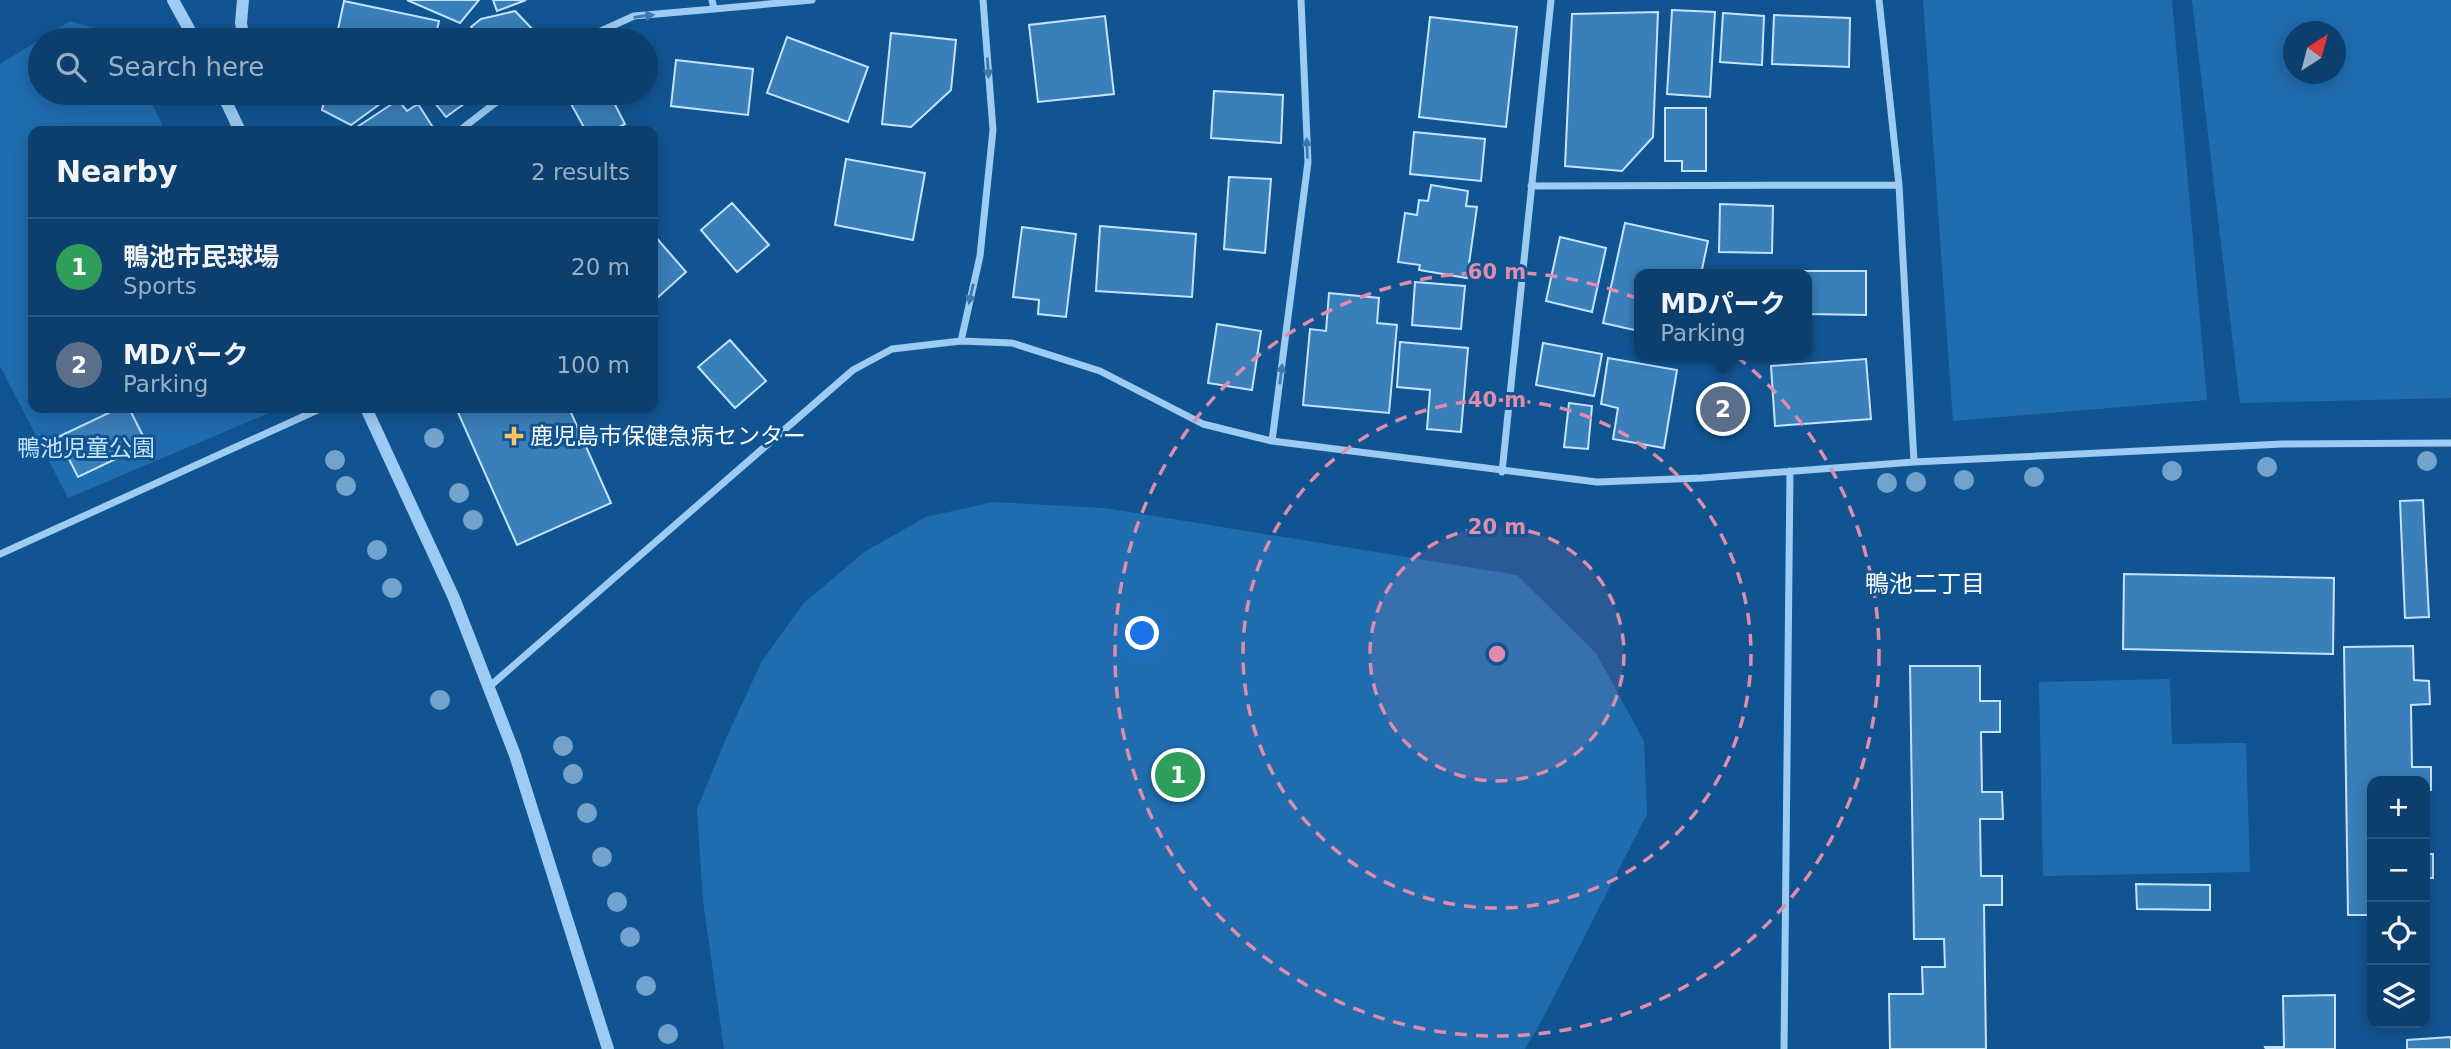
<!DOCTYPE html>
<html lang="en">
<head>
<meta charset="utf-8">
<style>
	:root { --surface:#0d3f6e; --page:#164673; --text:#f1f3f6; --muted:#9aafc2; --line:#2d5881; --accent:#8c9099 }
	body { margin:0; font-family:"DejaVu Sans","Noto Sans JP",sans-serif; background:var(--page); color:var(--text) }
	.controls { position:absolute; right:21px; bottom:21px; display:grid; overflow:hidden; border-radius:14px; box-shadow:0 4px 18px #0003 }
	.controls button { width:63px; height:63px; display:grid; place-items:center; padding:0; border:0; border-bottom:2px solid var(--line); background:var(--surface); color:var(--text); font:35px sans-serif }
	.compass { position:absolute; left:2283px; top:21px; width:63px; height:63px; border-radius:50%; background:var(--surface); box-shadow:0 4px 18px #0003; rotate:36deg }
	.you { position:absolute; left:1143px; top:634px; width:24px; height:24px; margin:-18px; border:5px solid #fff; border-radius:50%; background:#1a73e8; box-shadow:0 0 0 10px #1a73e833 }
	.badge { display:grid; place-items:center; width:46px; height:46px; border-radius:50%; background:var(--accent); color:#fff; font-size:23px; font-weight:700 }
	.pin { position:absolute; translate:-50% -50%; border:4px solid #fff; box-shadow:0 2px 7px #0006 }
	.popup { position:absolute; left:1634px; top:269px; width:178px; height:91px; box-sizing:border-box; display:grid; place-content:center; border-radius:14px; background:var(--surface); filter:drop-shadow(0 2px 5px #0005); font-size:23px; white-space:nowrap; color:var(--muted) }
	.popup b { font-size:26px; color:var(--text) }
	.popup::after { content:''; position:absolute; left:50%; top:100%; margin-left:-14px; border:14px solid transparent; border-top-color:var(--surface) }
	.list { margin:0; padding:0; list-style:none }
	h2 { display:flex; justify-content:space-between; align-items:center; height:91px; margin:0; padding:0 28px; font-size:30px }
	h2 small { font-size:23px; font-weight:400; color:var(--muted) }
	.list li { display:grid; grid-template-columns:46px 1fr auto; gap:21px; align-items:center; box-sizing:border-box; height:98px; padding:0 28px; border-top:2px solid var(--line) }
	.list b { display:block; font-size:26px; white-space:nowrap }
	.list p { margin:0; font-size:23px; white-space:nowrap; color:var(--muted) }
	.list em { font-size:23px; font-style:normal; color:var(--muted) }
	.icon { flex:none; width:38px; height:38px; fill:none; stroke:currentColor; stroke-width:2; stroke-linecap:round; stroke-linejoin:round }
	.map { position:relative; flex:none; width:2451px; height:1049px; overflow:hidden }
	.search { position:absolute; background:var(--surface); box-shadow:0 4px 18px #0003; left:28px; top:28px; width:630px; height:77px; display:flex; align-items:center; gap:18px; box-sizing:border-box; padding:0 24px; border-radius:38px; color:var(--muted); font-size:26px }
	.panel { position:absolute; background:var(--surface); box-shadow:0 4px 18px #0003; left:28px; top:126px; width:630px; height:287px; border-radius:14px }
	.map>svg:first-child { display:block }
	.green { fill:#1f6daf; fill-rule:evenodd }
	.building { fill:#397fba; stroke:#c4e3fd; stroke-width:2 }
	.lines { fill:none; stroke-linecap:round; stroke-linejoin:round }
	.minor { stroke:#9dcbf3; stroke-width:7 }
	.tertiary { stroke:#9dcbf3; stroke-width:12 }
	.tree { fill:#73a3cd }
	.oneway { fill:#3b78af }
	.ring { fill:none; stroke:#e08cad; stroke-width:3.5; stroke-dasharray:12 9 }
	.poi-dot { fill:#ffc35f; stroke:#115492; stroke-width:2.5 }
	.labels { text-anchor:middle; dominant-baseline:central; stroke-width:6; stroke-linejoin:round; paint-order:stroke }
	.poi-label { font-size:23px; fill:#fff; stroke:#115492; text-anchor:start }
	.park-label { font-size:23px; fill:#c4e3fd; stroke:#115492 }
	.neighbourhood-label { font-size:24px; fill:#fff; stroke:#115492 }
	.centre { fill:#e08cad; stroke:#115492; stroke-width:3.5 }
	.ring-label { font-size:21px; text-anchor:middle; font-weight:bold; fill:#e08cad; stroke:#115492; stroke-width:6; stroke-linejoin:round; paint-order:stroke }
</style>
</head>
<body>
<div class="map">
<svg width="2451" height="1049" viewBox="0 0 2451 1049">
	<rect width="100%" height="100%" fill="#115492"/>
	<path class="green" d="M1923,0H2172L2207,400L1953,421Z
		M2192,0H2451V398L2240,403ZM2294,32H2336V74H2294Z
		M70,21L122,37L123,40H40V93H147L165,131H33V408H281L68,498L0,366V64Z
		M993,502L1105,508L1517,575L1596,653L1644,741L1647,814L1543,1018L1525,1049H724L703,901L697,809L727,736L762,661L803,604L864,552L926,517Z
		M2170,679L2172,744L2246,743L2250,872L2043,876L2039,682Z"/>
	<path class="building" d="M407,0H479L460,23Z
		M493,0H526L497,11Z
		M344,1L439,21L435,39L398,32L396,40L336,39Z
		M1672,10L1715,12L1710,97L1667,94Z
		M515,11L540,37L537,40H482L471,27L481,19Z
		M1658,12L1653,137L1622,171L1565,166L1572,14Z
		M1723,13L1764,16L1762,65L1720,62Z
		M1774,15L1850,18L1849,67L1772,64Z
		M1105,16L1114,94L1038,102L1029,25Z
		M1430,17L1517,27L1506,127L1419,117Z
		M891,33L956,40L951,90L911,127L882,124Z
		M787,37L868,67L848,122L767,93Z
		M676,60L753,69L748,115L671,106Z
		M1214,91L1283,95L1281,143L1211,138Z
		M326,93H395L351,125L322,110Z
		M427,93H479L446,117Z
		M565,93H609L625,124L611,131H586Z
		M398,100L407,111L418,104L434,129L430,131H351Z
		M1665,108H1706V171H1682V161H1665Z
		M1414,132L1485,139L1481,181L1410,174Z
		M846,159L925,173L913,240L835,225Z
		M1229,177L1271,179L1265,253L1224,249Z
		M1431,185L1468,191L1466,206L1477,207L1467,278L1419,270L1420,265L1398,262L1405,213L1417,215L1419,200L1428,201Z
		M732,203L769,245L737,272L701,230Z
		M1720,204L1773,206L1772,253L1719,252Z
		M1625,223L1708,241L1701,274H1639V331L1603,323Z
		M1100,226L1196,234L1192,297L1096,291Z
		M1022,227L1076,234L1066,317L1038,314L1039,300L1013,297Z
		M653,234L686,272L655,300L653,297Z
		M1560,237L1606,248L1592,312L1546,301Z
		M1796,271H1866V315L1807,314V274H1796Z
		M1415,282L1465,286L1461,329L1412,325Z
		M1329,293L1379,298L1377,323L1397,325L1389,413L1303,405L1310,329L1326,331Z
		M1217,324L1261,331L1252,390L1208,383Z
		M730,340L766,381L735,408L698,367Z
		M1400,342L1468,348L1461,432L1427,429L1430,390L1397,387Z
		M1543,343L1602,354L1594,396L1536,385Z
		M1608,358L1677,370L1664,448L1613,439L1618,408L1601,404Z
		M1866,359L1871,419L1775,426L1771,366Z
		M1569,403L1592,406L1588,449L1564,447Z
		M119,408H129L147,444L78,477L58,437Z
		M456,408H569L611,503L517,545Z
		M2423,500L2429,617L2405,618L2400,501Z
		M2124,574L2334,578L2333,654L2123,649Z
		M2413,646L2414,680L2429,681L2430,704L2411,705L2412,767H2431V790H2425V781H2372V915H2348L2344,647Z
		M1910,666H1980V701H2000V732H1981L1982,792H2002L2003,819H1980L1981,876H2002V905H1984L1986,1049H1890L1889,994H1923L1922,967H1945L1944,939H1914Z
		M2425,854H2433V878H2425Z
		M2136,884L2210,885V910L2137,909Z
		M2335,995V1049H2266L2265,1047H2284L2283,996Z
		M2451,1037V1049H2407V1040Z"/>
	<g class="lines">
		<path class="minor" d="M712,0L714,9L812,0
			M1879,0L1899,185L1914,462
			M581,40L634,16L714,9
			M459,131L508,93
			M1531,186L1899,185
			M961,341L980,256L993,130L983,0
			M1272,441L1308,162L1301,0
			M1502,472L1551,0
			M0,554L322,408
			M489,687L853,370L892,349L961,341L1012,343L1100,371L1203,424L1272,441L1597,482L1702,478L1914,462L2282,444L2451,443
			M1784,1049L1790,471"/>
		<path class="tertiary" d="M173,0L195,40
			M243,0L241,23L244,40
			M222,93L240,131
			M366,408L454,598L515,755L608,1049"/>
	</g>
	<g class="tree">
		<circle cx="434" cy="438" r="10"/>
		<circle cx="335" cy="460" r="10"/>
		<circle cx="2427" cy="461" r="10"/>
		<circle cx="2267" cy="467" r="10"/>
		<circle cx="2172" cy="471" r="10"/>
		<circle cx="2034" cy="477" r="10"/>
		<circle cx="1964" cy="480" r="10"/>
		<circle cx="1916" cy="482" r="10"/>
		<circle cx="1887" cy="483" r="10"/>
		<circle cx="346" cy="486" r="10"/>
		<circle cx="459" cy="493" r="10"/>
		<circle cx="473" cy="520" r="10"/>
		<circle cx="377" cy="550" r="10"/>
		<circle cx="392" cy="588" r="10"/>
		<circle cx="440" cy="700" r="10"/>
		<circle cx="563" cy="746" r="10"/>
		<circle cx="573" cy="774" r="10"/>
		<circle cx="587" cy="813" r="10"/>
		<circle cx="602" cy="857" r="10"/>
		<circle cx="617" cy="902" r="10"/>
		<circle cx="630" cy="937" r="10"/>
		<circle cx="646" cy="986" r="10"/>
		<circle cx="668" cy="1034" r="10"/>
	</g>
	<defs><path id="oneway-solid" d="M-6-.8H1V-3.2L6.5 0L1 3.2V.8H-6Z" transform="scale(1.75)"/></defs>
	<g class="oneway">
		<use href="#oneway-solid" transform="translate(644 16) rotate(-8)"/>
		<use href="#oneway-solid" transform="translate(988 68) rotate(86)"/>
		<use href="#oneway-solid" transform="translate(1307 148) rotate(-92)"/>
		<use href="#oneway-solid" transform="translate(971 294) rotate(103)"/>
		<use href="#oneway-solid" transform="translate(1281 374) rotate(-83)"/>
	</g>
	<circle cx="1497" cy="654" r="127" fill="#e08cad" fill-opacity=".12"/>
	<g class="ring">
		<circle cx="1497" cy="654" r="127"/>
		<circle cx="1497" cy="654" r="254"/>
		<circle cx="1497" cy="654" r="382"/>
	</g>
	<path class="poi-dot" d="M510.5 425.5h7v7h7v7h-7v7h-7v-7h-7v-7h7z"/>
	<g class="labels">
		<g class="poi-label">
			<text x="530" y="436">鹿児島市保健急病センター</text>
		</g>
		<g class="park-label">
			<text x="86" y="448">鴨池児童公園</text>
		</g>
		<g class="neighbourhood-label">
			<text x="1925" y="584">鴨池二丁目</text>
		</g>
	</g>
	<circle cx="1497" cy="654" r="10" class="centre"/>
	<g class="ring-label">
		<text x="1497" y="279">60 m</text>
		<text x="1497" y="407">40 m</text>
		<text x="1497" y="534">20 m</text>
	</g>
</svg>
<div class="controls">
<button>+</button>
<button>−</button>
<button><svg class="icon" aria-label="locate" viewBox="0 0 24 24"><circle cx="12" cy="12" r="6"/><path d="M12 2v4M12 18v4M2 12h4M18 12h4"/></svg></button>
<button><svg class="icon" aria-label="layers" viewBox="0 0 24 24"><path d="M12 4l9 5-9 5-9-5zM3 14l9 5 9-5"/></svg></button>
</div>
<svg class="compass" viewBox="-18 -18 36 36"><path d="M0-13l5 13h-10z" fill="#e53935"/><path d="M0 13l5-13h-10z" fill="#9aafc2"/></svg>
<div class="you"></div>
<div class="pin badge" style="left:1178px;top:775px;background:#2e9e5b">1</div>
<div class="pin badge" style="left:1723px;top:409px;background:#5c6f8a">2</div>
<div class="popup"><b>MDパーク</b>Parking</div>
<div class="search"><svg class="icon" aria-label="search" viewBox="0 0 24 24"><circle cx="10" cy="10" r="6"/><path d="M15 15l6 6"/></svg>Search here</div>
<section class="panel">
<h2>Nearby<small>2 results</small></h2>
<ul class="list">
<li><span class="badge" style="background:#2e9e5b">1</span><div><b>鴨池市民球場</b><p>Sports</p></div><em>20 m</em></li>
<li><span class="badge" style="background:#5c6f8a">2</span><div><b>MDパーク</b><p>Parking</p></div><em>100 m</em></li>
</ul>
</section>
</div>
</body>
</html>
